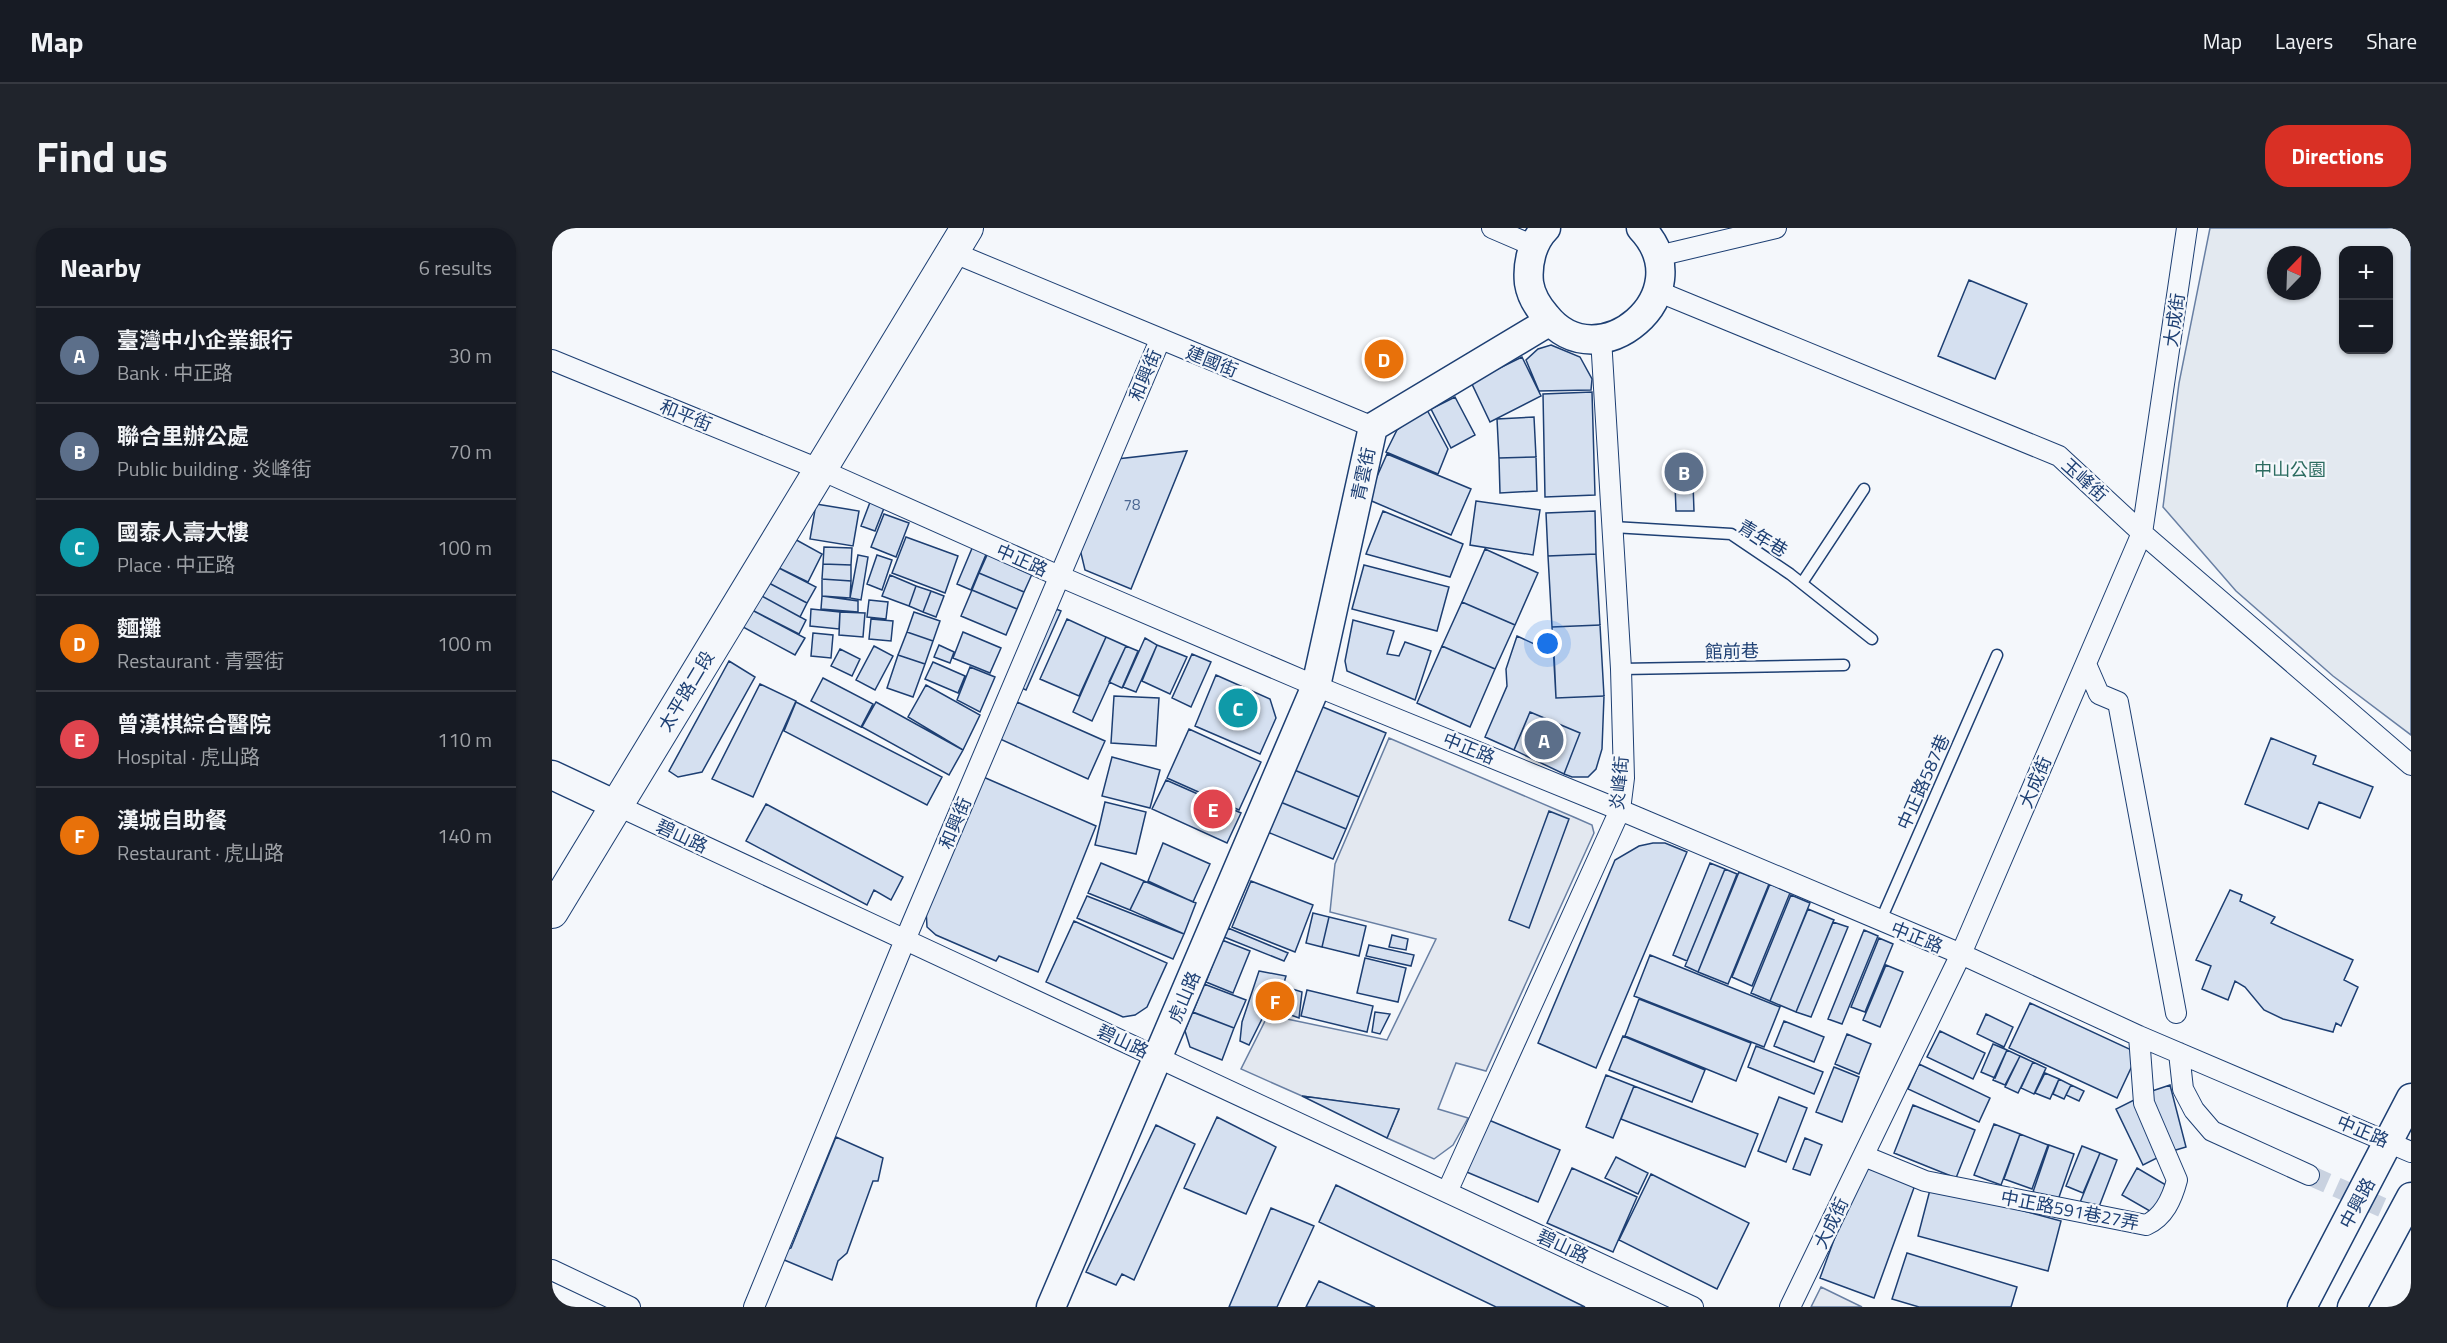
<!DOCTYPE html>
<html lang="en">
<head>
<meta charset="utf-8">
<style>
	:root { --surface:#171b24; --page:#20242c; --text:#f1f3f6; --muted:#9ea1a6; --line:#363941; --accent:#d93025 }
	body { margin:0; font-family:"Titillium Web","Noto Sans TC",sans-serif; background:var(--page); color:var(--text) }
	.controls { position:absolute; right:18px; top:18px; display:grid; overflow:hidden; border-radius:12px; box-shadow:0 2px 4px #0004 }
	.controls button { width:54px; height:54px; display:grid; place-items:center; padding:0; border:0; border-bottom:2px solid var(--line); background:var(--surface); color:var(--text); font:30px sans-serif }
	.compass { position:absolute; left:1715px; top:18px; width:54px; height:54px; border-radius:50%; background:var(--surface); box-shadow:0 2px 4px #0004; rotate:23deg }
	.you { position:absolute; left:996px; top:416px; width:21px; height:21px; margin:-15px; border:4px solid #fff; border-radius:50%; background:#1a73e8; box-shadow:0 0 0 9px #1a73e833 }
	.badge { display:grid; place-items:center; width:39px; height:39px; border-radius:50%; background:var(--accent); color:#fff; font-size:20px; font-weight:700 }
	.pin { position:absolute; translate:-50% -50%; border:3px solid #fff; box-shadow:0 2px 6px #0006 }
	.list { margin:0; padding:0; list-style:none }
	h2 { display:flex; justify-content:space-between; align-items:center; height:78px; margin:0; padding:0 24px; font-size:26px }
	h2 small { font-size:20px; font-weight:400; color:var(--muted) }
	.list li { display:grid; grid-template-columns:39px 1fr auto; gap:18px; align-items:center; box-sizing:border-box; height:96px; padding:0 24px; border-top:2px solid var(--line) }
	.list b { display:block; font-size:22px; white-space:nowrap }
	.list p { margin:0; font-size:20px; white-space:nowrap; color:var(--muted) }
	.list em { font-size:20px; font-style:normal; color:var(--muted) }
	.map { position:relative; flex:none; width:1859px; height:1079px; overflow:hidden; border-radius:24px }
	header { display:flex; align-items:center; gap:36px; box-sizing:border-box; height:84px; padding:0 30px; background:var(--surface); border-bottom:2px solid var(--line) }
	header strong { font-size:28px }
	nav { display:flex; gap:33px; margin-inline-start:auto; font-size:21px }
	.intro { display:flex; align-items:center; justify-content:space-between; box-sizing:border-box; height:144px; padding:0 36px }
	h1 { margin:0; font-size:42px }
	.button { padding:15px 27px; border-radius:24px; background:var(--accent); color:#fff; font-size:21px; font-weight:700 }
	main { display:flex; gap:36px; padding:0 36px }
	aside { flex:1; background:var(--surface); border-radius:24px; box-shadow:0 2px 4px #0004 }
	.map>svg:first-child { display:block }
	.green { fill:#e3e9f0; stroke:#687fa3; stroke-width:1.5; fill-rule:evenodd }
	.parking { fill:#e3e8f0; stroke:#687fa3; stroke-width:1.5 }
	.building { fill:#d5e0f0; stroke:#1d3f73; stroke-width:1.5 }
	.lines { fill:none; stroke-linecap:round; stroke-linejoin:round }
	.street-tunnel { stroke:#c9d2e0; stroke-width:20; stroke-dasharray:20 10; stroke-linecap:butt }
	.lane-casing { stroke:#1d3f73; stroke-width:13 }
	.street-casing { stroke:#1d3f73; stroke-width:22 }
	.secondary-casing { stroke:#1d3f73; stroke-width:31 }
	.primary-casing { stroke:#1d3f73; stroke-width:34 }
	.lane { stroke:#f4f7fb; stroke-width:10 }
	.street { stroke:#f4f7fb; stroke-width:20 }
	.secondary { stroke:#f4f7fb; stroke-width:28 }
	.primary { stroke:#f4f7fb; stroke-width:32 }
	.labels { text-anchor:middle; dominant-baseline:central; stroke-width:4.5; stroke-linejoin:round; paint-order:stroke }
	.number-label { font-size:15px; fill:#4b6792 }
	.street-label { font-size:18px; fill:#1d3f73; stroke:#f4f7fb }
	.park-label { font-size:18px; fill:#2c6c60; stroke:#f4f7fb }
</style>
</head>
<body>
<header>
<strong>Map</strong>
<nav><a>Map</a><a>Layers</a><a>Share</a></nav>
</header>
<div class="intro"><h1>Find us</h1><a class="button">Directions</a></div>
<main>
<aside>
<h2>Nearby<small>6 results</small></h2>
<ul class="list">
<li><span class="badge" style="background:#5c6f8a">A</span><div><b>臺灣中小企業銀行</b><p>Bank · 中正路</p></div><em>30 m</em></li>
<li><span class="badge" style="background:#5c6f8a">B</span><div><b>聯合里辦公處</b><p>Public building · 炎峰街</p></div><em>70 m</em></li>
<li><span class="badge" style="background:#0f9aa8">C</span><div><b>國泰人壽大樓</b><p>Place · 中正路</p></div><em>100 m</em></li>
<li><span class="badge" style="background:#e8710a">D</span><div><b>麵攤</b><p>Restaurant · 青雲街</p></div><em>100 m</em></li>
<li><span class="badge" style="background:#e0444e">E</span><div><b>曾漢棋綜合醫院</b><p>Hospital · 虎山路</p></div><em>110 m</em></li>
<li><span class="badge" style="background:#e8710a">F</span><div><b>漢城自助餐</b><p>Restaurant · 虎山路</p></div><em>140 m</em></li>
</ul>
</aside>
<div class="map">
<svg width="1859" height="1079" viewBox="0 0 1859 1079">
	<rect width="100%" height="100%" fill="#f4f7fb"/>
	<path class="green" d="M1658,0H1859V507L1781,448L1684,363L1611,279L1627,155ZM1792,22H1836V122H1792ZM1724,27H1760V63H1724Z"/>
	<path class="parking" d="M837,510L1024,590L1040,597L1042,605L934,843L904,835L886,881L916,890L901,917L882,931L835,910L847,881L750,868L689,841L716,787L835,812L884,711L778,684L783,636Z
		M1269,1059L1310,1079H1259Z"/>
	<path class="building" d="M1417,52L1475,76L1443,151L1386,128Z
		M999,117L1028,129L1040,151L1039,162L987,163L974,132L986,121Z
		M970,129L989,168L938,194L919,154Z
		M1040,164L1043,267L993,269L991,166Z
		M903,169L923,207L899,220L879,181Z
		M874,180L896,221L886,246L834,224L845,202Z
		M982,189L984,229L947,230L945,191Z
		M635,223L579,361L533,342L528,321L565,231Z
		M835,226L919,261L899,307L815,271Z
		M1140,228L1142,283H1124L1122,229Z
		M984,229L985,263L948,265L947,230Z
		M320,269L334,275L323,303L309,298Z
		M924,273L988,282L981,327L918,317Z
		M264,276L307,283L301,318L258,311Z
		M831,283L911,316L898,349L814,326Z
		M1043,283L1044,326L996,328L994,285Z
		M332,286L357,295L344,329L319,319Z
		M239,309L270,326L256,354L223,338Z
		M354,309L406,328L393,365L340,345Z
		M421,318L435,324L419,362L405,356Z
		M272,319L300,320L299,337L271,336Z
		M933,321L986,345L963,397L910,374Z
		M436,325L481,344L472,364L427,345Z
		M1044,326L1048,397L1000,399L996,328Z
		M306,327L316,329L309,372L298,370Z
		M325,327L340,332L330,362L315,356Z
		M271,336L299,337V353L270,351Z
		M812,337L897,359L885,403L800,381Z
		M223,338L264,359L255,375L215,354Z
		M427,345L472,364L465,381L420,362Z
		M338,347L364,358L357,378L330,368Z
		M270,351L299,353L298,370L270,368Z
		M215,354L255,375L248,389L208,367Z
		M364,358L379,363L371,384L357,378Z
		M420,362L465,381L454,407L409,388Z
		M379,363L392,368L384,389L371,384Z
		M208,367L254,392L247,406L200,382Z
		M270,368L306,373V384L269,381Z
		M317,372L336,374L334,391L315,389Z
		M910,374L963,397L943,441L890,418Z
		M499,379L509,383L474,462L463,457Z
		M259,381L288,384L287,401L258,398Z
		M200,382L253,410L243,427L191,399Z
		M288,384L313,385L311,409L287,407Z
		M362,384L388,393L381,413L355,404Z
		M319,391L341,393L339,413L317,411Z
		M515,391L554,409L527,468L488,451Z
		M801,392L842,403L835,426L847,428L853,414L879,423L863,472L795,443L793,433Z
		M1048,397L1052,468L1004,470L1000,399Z
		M355,404L381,413L373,436L346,427Z
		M411,404L449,420L438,445L401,430Z
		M261,405L281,407L279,430L259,428Z
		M965,408L1002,425L1004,470L1052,468L1050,521L1044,541L1036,549H1020L1012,546L1028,505L978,484L962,522L933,509L955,458L954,441Z
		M554,409L574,418L540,493L521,484Z
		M593,410L605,417L584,464L571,459Z
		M387,417L402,424L398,435L382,429Z
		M605,417L635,429L618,466L590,453Z
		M322,418L341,428L323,462L304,452Z
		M574,418L586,423L570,460L557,454Z
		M890,418L943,441L918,499L865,475Z
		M288,421L308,431L300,448L279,438Z
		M640,426L659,434L639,479L620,470Z
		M346,427L373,436L361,469L335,460Z
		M177,433L203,449L150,544L126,549L117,543Z
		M381,434L413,448L406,465L373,451Z
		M418,439L443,449L428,484L405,472Z
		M664,447L718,471L724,490L708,526L643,498Z
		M271,450L321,476L309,499L259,473Z
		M208,456L244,473L201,569L160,551Z
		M374,457L428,487L411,522L356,489Z
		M562,468L607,470L604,518L559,515Z
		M244,474L390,549L375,577L232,503Z
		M324,474L411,522L397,547L310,499Z
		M465,474L553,513L536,551L448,511Z
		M766,477L834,505L807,569L740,541Z
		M978,484L1028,505L1012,546L962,522Z
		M637,501L709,534L687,582L615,550Z
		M1719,510L1764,528L1761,536L1821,559L1808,590L1767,574L1756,601L1693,576Z
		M560,529L608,542L598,580L550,568Z
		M740,541L807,569L794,601L726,573Z
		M429,548L544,598L486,744L447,728L444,733L384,707L375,699L374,681Z
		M614,552L689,585L675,615L600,581Z
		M726,573L794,601L781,631L713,603Z
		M553,574L594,584L584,626L543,617Z
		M214,576L351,649L339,672L322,662L315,677L194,613Z
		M997,583L1017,591L977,700L957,692Z
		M611,615L658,636L641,674L596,653Z
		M1101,615H1113L1135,624L1044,840L986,815L1063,632L1087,618Z
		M549,635L592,653L578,682L536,665Z
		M1158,635L1173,641L1135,733L1121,727Z
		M1173,641L1185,646L1146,744L1133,738Z
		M1187,644L1217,656L1176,756L1146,744Z
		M592,653L644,675L632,706L578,682Z
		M699,653L761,677L743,724L680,699Z
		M1218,656L1238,665L1200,758L1180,749Z
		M1678,662L1690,667L1688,673L1723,689L1719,695L1801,732L1792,752L1806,759L1789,798L1784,795L1781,804L1731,791L1712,782L1693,759L1683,753L1676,772L1650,761L1659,738L1644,732Z
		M1239,667L1258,675L1218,773L1199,765Z
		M535,668L632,706L621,731L525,690Z
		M1256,681L1282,692L1244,784L1218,773Z
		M761,685L777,689L770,719L754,715Z
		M777,689L814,698L807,728L770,719Z
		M522,693L615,735L595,779L583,787L571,789L494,754Z
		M1281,694L1296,699L1259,789L1244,784Z
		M676,700L736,725L732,733L672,709Z
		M1312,702L1326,708L1290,796L1276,791Z
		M840,707L856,711L854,722L837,719Z
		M1327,710L1341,716L1313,784L1299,779Z
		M670,712L698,723L681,765L654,754Z
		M817,717L862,727L859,738L814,728Z
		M1098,727L1228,779L1212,819L1082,768Z
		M813,730L854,740L846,774L805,765Z
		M1334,737L1351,744L1328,799L1311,792Z
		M707,743L734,748L731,758L750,764L747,790L725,782L720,792L711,789L697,817L688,813L690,794Z
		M652,756L694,772L682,800L641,784Z
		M755,762L821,778L815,804L749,788Z
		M1087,771L1199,815L1184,853L1073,808Z
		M1478,775L1586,825L1565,870L1457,820Z
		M640,784L682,800L670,832L638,819L633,803Z
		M823,784L838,786L828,806L820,804Z
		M1434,786L1461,799L1452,819L1425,806Z
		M1232,793L1272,809L1262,834L1222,818Z
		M1388,803L1433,825L1421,851L1375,829Z
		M1295,806L1319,816L1307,846L1283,836Z
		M1071,808L1153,842L1140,874L1057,842Z
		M1441,816L1455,822L1443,850L1429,844Z
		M1204,818L1271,844L1262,866L1196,839Z
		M1455,822L1468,828L1453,857L1441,852Z
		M1468,828L1481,834L1466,865L1453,859Z
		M1481,834L1494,840L1482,866L1469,860Z
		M1367,836L1438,870L1427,894L1356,861Z
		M1282,839L1307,849L1290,894L1264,884Z
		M1493,845L1507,851L1498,871L1483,865Z
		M1054,847L1082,858L1061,910L1034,899Z
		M1507,851L1519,857L1512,871L1501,866Z
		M1519,857L1532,863L1527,873L1514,867Z
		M1618,857L1634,919L1617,924L1597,864Z
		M1082,858L1206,906L1193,939L1069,891Z
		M750,868L847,881L835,910Z
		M1227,869L1255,880L1234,934L1206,923Z
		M1584,871L1611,927L1591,937L1564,881Z
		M1361,877L1423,902L1404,950L1342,925Z
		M665,889L724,919L694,986L632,960Z
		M932,890L1008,922L986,974L910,942Z
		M1442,896L1468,906L1449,957L1422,947Z
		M604,897L643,916L582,1052L570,1046L564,1057L534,1044Z
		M1468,906L1496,917L1480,961L1452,951Z
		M284,909L331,930L326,953H321L295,1025L286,1033L280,1052L230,1031L234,1022L239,1020Z
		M1253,910L1270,917L1258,947L1241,941Z
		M1497,917L1522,926L1506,972L1481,964Z
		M1530,918L1548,925L1531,965L1514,958Z
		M1548,925L1565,932L1545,984L1527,977Z
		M1064,929L1096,945L1086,966L1053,950Z
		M1309,938L1363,957L1322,1070L1268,1050Z
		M1020,940L1085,969L1061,1024L995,995Z
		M1585,940L1619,960L1603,986L1570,967Z
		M1099,946L1197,995L1165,1061L1067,1012Z
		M784,957L1033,1079H944L767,994Z
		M1379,958L1509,993L1496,1043L1366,1008Z
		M719,980L762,998L725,1079H677Z
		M1355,1025L1465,1059L1459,1079H1367L1340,1071Z
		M767,1053L823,1079H754Z"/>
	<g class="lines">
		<path class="street-tunnel" d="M1757,947L1859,992"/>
		<defs>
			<path id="lane" d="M1061,299L1179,306L1238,346L1320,411
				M1250,355L1312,261
				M1069,441L1292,437
				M1328,694L1445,427"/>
			<path id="street" d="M940,0L982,18
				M400,24L821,199
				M1106,28L1224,0
				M1105,63L1507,228L1590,305L1859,537
				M0,132L269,242L507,348L764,458L1068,582L1409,726L1587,808L1859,924
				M1534,436L1547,466L1566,474L1624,785
				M64,577L1141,1079
				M1627,825L1631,861L1642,882L1660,903L1757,947
				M1312,928L1373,953L1594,997C1612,989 1620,971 1625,952L1592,875L1587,808
				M895,964L1068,582L1072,550L1069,441L1049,110
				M0,1042L78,1079
				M202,1079L353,712L608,112
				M1238,1079L1409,726L1590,305L1635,0"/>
			<path id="secondary" d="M994,0C980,14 975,36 977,55C979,68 986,79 994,88C1046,154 1152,66 1089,0
				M0,547L64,577
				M499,1079L764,458L821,199L998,93
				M1750,1079L1859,870
				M1800,1079L1859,969"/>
			<path id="primary" d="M0,684L415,0"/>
		</defs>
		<use href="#lane" class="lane-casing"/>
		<use href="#street" class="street-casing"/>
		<use href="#secondary" class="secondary-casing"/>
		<use href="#primary" class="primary-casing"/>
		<use href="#lane" class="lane"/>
		<use href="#street" class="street"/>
		<use href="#secondary" class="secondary"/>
		<use href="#primary" class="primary"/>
	</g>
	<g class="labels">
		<g class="number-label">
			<text x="580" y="276">78</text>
		</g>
		<g class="street-label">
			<text transform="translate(1622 92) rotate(-82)">大成街</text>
			<text transform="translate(660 133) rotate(22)">建國街</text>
			<text transform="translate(593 147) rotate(-67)">和興街</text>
			<text transform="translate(134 187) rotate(22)">和平街</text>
			<text transform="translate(811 246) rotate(-78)">青雲街</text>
			<text transform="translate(1533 252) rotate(42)">玉峰街</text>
			<text transform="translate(1211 310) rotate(31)">青年巷</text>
			<text transform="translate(470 332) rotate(24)">中正路</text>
			<text transform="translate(1180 423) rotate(-1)">館前巷</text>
			<text transform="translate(134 463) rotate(-59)">太平路二段</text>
			<text transform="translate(917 520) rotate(22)">中正路</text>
			<text transform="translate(1371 554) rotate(-66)">中正路587巷</text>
			<text transform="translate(1483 554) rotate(-67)">大成街</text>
			<text transform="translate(1067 555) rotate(-85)">炎峰街</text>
			<text transform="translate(403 595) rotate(-67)">和興街</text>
			<text transform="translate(130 608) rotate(25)">碧山路</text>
			<text transform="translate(1365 709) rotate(22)">中正路</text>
			<text transform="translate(632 769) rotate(-67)">虎山路</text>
			<text transform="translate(571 813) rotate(25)">碧山路</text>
			<text transform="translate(1811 903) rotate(23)">中正路</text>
			<text transform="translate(1805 975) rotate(-62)">中興路</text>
			<text transform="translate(1518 982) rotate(11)">中正路591巷27弄</text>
			<text transform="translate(1279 995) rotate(-64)">大成街</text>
			<text transform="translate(1011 1018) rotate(25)">碧山路</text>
		</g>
		<g class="park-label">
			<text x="1738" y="241">中山公園</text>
		</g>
	</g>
</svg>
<div class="controls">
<button>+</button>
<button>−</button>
</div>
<svg class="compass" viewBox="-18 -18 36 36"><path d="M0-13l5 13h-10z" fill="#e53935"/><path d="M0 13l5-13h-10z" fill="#9ea1a6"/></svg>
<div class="you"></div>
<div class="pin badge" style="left:992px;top:512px;background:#5c6f8a">A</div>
<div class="pin badge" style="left:1132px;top:244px;background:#5c6f8a">B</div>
<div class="pin badge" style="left:686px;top:480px;background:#0f9aa8">C</div>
<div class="pin badge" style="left:832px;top:131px;background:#e8710a">D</div>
<div class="pin badge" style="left:661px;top:581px;background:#e0444e">E</div>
<div class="pin badge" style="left:723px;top:773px;background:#e8710a">F</div>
</div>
</main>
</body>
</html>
